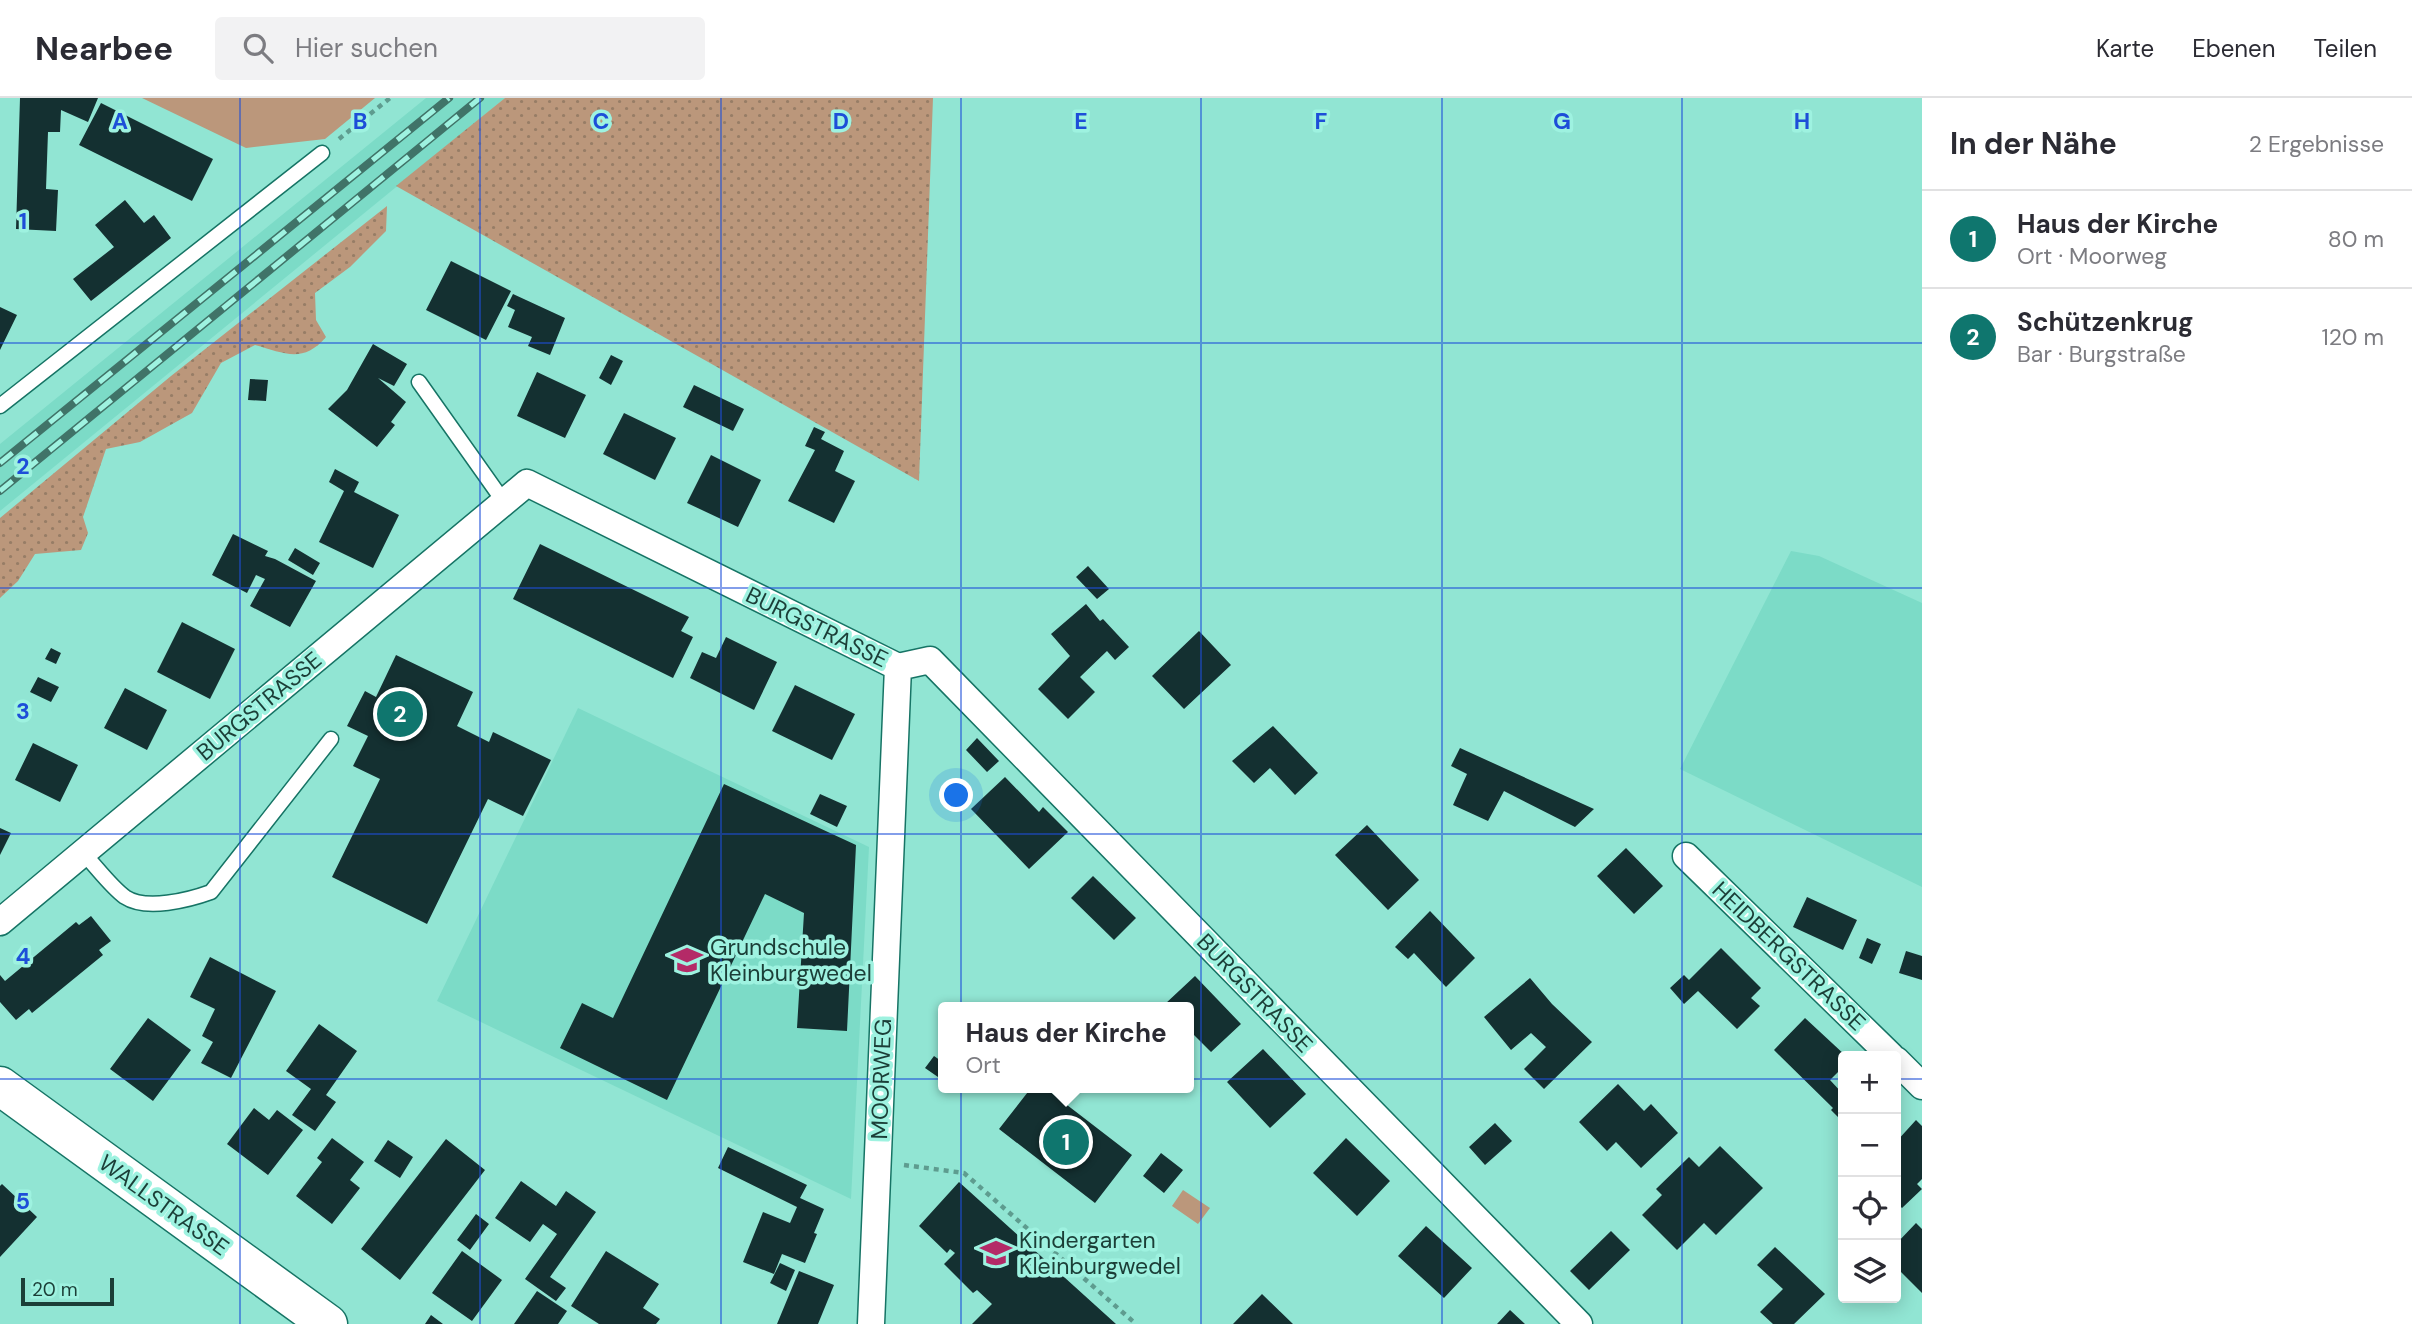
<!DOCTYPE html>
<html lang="de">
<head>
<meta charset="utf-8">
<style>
	:root { --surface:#fff; --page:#f2f2f3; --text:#2b2b33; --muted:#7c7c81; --line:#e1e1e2; --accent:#0f766e }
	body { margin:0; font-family:"DM Sans",sans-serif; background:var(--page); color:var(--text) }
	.controls { position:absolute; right:21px; bottom:21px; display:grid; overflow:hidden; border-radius:7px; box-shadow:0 4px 18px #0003 }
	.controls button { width:63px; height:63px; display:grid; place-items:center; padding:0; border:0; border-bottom:2px solid var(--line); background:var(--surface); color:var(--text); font:35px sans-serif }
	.scale { position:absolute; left:21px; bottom:18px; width:93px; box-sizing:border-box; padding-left:7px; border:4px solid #1b3e37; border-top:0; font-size:19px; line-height:24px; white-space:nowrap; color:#1b3e37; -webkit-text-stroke:5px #9ef2e0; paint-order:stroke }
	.you { position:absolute; left:957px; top:698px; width:24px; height:24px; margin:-18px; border:5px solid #fff; border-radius:50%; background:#1a73e8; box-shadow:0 0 0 10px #1a73e833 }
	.badge { display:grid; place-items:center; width:46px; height:46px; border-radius:50%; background:var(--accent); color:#fff; font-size:23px; font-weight:700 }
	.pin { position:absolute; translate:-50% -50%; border:4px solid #fff; box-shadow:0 2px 7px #0006 }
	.popup { position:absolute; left:938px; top:904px; width:256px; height:91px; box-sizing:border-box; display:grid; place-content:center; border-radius:7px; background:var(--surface); filter:drop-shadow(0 2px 5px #0005); font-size:23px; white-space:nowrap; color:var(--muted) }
	.popup b { font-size:26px; color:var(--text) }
	.popup::after { content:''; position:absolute; left:50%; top:100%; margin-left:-14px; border:14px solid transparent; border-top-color:var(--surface) }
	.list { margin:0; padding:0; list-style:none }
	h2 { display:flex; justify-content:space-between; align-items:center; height:91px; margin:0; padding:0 28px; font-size:30px }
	h2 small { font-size:23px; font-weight:400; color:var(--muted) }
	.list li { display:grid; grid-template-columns:46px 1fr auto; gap:21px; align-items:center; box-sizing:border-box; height:98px; padding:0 28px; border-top:2px solid var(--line) }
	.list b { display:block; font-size:26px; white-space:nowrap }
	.list p { margin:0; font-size:23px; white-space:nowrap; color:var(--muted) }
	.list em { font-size:23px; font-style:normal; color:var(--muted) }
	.icon { flex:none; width:38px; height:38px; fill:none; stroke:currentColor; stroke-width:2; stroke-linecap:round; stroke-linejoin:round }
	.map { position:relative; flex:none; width:1922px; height:1226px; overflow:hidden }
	header { display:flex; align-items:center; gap:42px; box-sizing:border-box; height:98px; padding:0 35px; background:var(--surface); border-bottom:2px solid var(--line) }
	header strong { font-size:33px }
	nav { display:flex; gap:38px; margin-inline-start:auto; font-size:24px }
	.search { width:490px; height:63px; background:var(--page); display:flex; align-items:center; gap:18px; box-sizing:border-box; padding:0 24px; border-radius:7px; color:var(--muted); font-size:26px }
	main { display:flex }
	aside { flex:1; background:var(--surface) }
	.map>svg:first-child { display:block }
	.built { fill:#7cdbc7 }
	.grass { fill:url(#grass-dots) }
	.park { fill:#bb977b }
	.building { fill:#143031 }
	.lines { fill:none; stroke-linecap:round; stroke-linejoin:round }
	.lane-casing { stroke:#167465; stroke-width:17 }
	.street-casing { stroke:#167465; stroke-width:29 }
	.secondary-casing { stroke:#167465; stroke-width:41 }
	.path { stroke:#5e9c8f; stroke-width:4.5; stroke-dasharray:5 5; stroke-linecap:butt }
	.lane { stroke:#fff; stroke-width:14 }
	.street { stroke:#fff; stroke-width:26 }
	.secondary { stroke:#fff; stroke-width:38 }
	.rail-casing { stroke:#407368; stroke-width:8 }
	.rail { stroke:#9ef2e0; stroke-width:5; stroke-dasharray:16; stroke-linecap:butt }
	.grid { fill:none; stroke:#1d4ed8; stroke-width:2; stroke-opacity:0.55 }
	.labels { text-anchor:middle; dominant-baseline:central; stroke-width:7; stroke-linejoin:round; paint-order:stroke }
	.street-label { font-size:23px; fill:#1b3e37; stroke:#9ef2e0 }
	.poi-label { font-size:23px; fill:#1b3e37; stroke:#9ef2e0; text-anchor:start }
	.grid-label { font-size:23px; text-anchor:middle; font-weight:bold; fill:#1d4ed8; stroke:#9ef2e0; stroke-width:7; stroke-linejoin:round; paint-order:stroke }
</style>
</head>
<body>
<header>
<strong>Nearbee</strong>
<div class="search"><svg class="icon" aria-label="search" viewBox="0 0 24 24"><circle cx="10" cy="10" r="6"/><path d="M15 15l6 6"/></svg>Hier suchen</div>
<nav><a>Karte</a><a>Ebenen</a><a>Teilen</a></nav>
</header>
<main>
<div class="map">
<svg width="1922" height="1226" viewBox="0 0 1922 1226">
	<defs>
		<pattern id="grass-dots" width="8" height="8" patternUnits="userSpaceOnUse" patternTransform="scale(1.75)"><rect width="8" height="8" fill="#bb977b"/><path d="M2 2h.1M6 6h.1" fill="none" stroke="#977d66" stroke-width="1.8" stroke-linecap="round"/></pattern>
	</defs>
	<rect width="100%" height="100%" fill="#91e5d3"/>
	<path class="built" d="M426,0H505L0,413V346Z
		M1791,453L1819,458L1922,505V789L1680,671Z
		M578,610L869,749L851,1101L437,903Z"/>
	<path class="grass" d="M505,0H933L919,383L396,88Z
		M387,108L386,133L350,169L315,195L316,222L326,239C303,266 284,255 255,247L221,265L192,315L140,344L106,351L83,419L88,435L81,452L35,456L18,483L0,500V420L171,278Z"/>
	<path class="park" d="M142,0H375L325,41L246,50Z
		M1183,1092L1210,1110L1198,1126L1172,1108Z"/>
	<path class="building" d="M20,0H98L88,24L61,12L60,34H48L46,91L58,92L56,133L16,131Z
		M101,5L213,61L192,103L79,47Z
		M125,102L144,125L154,117L171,140L91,203L73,181L114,149L95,127Z
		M451,163L511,193L486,242L426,212Z
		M513,196L565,220L550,257L528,248L532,239L508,229L515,212L507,208Z
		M0,209L17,217L0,252Z
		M373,246L407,266L394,288L378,280L406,304L391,324L395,327L377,349L328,311L347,292Z
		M611,257L623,263L611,287L599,280Z
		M537,274L586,297L565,340L517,318Z
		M250,281L268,282L266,303L248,302Z
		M694,287L744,311L733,333L683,309Z
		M624,315L676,340L655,382L603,356Z
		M814,329L825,334L821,341L844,353L835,373L855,383L834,425L788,403L815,352L805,348Z
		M711,357L761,382L738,429L687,405Z
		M335,371L359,384L354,394L399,417L373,470L319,444L344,393L329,384Z
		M233,436L268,453L265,458L275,461L316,483L290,529L250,508L265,481L256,477L247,495L212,477Z
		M540,446L689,519L681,533L693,539L673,580L513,501Z
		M295,450L320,465L313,477L288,462Z
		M1088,468L1109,491L1097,501L1076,479Z
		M1086,506L1100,523L1103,521L1129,549L1115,562L1107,553L1080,579L1095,594L1068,621L1038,591L1070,558L1051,536Z
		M182,524L235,551L210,601L157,574Z
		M1199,533L1231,567L1184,611L1152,578Z
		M726,539L777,564L754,612L690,580L702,554L716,560Z
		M51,550L61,555L56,566L45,561Z
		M396,557L473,594L457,628L489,644L493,634L551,662L523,718L488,701L427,826L332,779L380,681L353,668L368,638L347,628L365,593L376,599Z
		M38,579L59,589L51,604L30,594Z
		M795,587L855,616L832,662L772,633Z
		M125,590L167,612L147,652L104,630Z
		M1273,628L1318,675L1295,697L1270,670L1254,685L1232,663Z
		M977,640L999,663L987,674L966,652Z
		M33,645L78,667L60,704L15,682Z
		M1460,650L1594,711L1575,729L1504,693L1488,723L1453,707L1467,676L1451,668Z
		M1005,679L1039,714L1043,709L1068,734L1029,771L971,711Z
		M724,686L856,747L847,933L797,930L804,815L765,796L667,1002L560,950L582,905L613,920Z
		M820,696L847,708L837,729L810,716Z
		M1367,727L1419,782L1388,812L1335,757Z
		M0,730L11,735L0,757Z
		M1626,750L1663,788L1634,816L1597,778Z
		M1093,778L1136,820L1114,842L1071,800Z
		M1807,799L1857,822L1843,852L1793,829Z
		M1430,813L1475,860L1446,889L1414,855L1408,861L1395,849Z
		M91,818L111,843L99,852L103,857L32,915L29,911L16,922L0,904V877L5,883L76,824L79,827Z
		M1867,840L1881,846L1872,866L1859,860Z
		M1721,850L1761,890L1751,900L1760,908L1737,931L1698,893L1684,906L1670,890L1684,877L1689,882Z
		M1906,853L1922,858V882L1899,875Z
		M210,859L276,893L231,980L201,965L213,944L202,938L215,911L190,899Z
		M1195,878L1241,926L1211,954L1188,931V909H1168L1165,906Z
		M1530,880L1552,906L1592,944L1544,991L1524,971L1546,949L1531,935L1511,952L1484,919Z
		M148,920L191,952L153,1003L110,971Z
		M1805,920L1846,958H1843V969L1830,982L1843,996V1024L1831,1012L1833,1010L1774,952Z
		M319,926L357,953L326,997L336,1004L315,1033L292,1017L311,991L286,973Z
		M1263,951L1306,996L1270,1030L1227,984Z
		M934,958L944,965V971L938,979L925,970Z
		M1618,986L1644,1013L1651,1006L1678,1035L1641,1070L1616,1044L1607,1053L1579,1024Z
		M1031,990H1045L1132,1057L1095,1105L999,1031Z
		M254,1010L269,1022L277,1012L303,1032L268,1077L227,1046Z
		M1916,1022L1922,1028V1081L1917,1086L1922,1091L1902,1110L1896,1104V1044Z
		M1495,1025L1512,1043L1485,1067L1469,1049Z
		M332,1040L364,1064L350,1082L360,1090L332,1126L296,1098L322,1064L317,1060Z
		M1346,1040L1390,1083L1357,1118L1313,1075Z
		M446,1041L485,1072L400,1182L361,1151Z
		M388,1042L413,1059L400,1080L374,1063Z
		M1720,1048L1763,1090L1716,1137L1704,1125L1677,1152L1642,1117L1662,1097L1656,1091L1689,1059L1699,1069Z
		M728,1049L807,1087L800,1100L824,1111L814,1135L817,1136L805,1165L782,1156L774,1176L743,1164L763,1114L790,1125L797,1109L718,1070Z
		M1161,1055L1183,1072L1164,1095L1143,1078Z
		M521,1083L556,1108L566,1093L596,1114L550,1179L566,1190L556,1203L525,1181L557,1136L543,1126L530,1144L495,1120Z
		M959,1084L1116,1226H972L992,1206L977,1192L973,1195L944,1166L955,1155L950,1151L947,1155L919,1128Z
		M2,1086L37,1119L0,1159V1088Z
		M476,1116L489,1126L470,1152L457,1142Z
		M1916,1125L1922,1131V1195L1896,1169V1146Z
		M1426,1128L1472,1170L1444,1200L1398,1158Z
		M1611,1133L1630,1152L1589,1192L1570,1173Z
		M1775,1149L1825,1196L1794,1226H1773L1760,1214L1783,1191L1757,1167Z
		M462,1153L502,1182L472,1223L432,1195Z
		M606,1153L659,1186L643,1210L660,1221L656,1226H599L571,1208Z
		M780,1165L795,1172L786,1193L770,1185Z
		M799,1173L834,1187L818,1226H777Z
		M537,1193L567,1213L558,1226H514Z
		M1262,1196L1293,1226H1233Z
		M1510,1212L1525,1226H1497Z
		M431,1217L443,1226H425Z"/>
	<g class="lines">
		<defs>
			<path id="lane" d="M419,284L504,404
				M0,308L322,55
				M83,755C95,767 111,789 125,799C146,813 189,802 211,794L331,641"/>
			<path id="street" d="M1686,758L1891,958
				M0,824L527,385L898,569L930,562L1579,1226
				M1896,962L1922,988
				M871,1226L898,569"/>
			<path id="secondary" d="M0,988L328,1226"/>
		</defs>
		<use href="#lane" class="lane-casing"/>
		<use href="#street" class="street-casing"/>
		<use href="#secondary" class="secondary-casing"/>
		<path class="path" d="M339,41L390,0
			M904,1067L964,1075L1136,1226"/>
		<use href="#lane" class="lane"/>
		<use href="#street" class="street"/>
		<use href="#secondary" class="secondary"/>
		<defs>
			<path id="rail" d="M0,365L449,0
				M0,393L480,0"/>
		</defs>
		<use href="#rail" class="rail-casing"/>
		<use href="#rail" class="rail"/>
	</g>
	<path class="grid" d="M240,0V1226M480,0V1226M721,0V1226M961,0V1226M1201,0V1226M1442,0V1226M1682,0V1226M0,245H1922M0,490H1922M0,736H1922M0,981H1843M1896,981H1922"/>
	<defs>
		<symbol id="school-bare" viewBox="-9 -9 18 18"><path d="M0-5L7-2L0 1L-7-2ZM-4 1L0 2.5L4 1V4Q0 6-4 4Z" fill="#b42a67" stroke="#9ef2e0" stroke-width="2.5" paint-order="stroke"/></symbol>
	</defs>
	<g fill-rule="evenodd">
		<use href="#school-bare" x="665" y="840" width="44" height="44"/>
		<use href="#school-bare" x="974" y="1133" width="44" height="44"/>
	</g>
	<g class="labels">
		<g class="street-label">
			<text transform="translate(817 529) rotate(26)">BURGSTRASSE</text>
			<text transform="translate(259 608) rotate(-40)">BURGSTRASSE</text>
			<text transform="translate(1789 858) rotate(44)">HEIDBERGSTRASSE</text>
			<text transform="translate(1255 895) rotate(46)">BURGSTRASSE</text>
			<text transform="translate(881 981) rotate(-88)">MOORWEG</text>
			<text transform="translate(164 1107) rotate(36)">WALLSTRASSE</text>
		</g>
		<g class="poi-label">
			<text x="710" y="849">Grundschule<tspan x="710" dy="26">Kleinburgwedel</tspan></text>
			<text x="1019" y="1142">Kindergarten<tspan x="1019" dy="26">Kleinburgwedel</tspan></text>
		</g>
	</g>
	<g class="grid-label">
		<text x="120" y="31">A</text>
		<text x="360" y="31">B</text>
		<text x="601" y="31">C</text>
		<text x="841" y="31">D</text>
		<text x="1081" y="31">E</text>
		<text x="1321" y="31">F</text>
		<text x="1562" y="31">G</text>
		<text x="1802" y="31">H</text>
		<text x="23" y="131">1</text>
		<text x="23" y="376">2</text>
		<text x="23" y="621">3</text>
		<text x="23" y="866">4</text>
		<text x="23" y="1111">5</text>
	</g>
</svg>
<div class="controls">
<button>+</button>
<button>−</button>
<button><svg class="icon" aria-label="locate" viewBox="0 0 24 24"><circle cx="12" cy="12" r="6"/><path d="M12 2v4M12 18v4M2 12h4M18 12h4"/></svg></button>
<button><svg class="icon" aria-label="layers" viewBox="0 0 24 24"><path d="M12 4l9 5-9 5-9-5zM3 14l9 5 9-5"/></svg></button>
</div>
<div class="scale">20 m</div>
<div class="you"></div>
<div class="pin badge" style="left:1066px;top:1044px">1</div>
<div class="popup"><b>Haus der Kirche</b>Ort</div>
<div class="pin badge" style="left:400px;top:616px">2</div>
</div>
<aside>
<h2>In der Nähe<small>2 Ergebnisse</small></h2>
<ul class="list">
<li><span class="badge">1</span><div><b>Haus der Kirche</b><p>Ort · Moorweg</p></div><em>80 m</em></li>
<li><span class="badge">2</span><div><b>Schützenkrug</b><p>Bar · Burgstraße</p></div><em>120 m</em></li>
</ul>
</aside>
</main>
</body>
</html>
